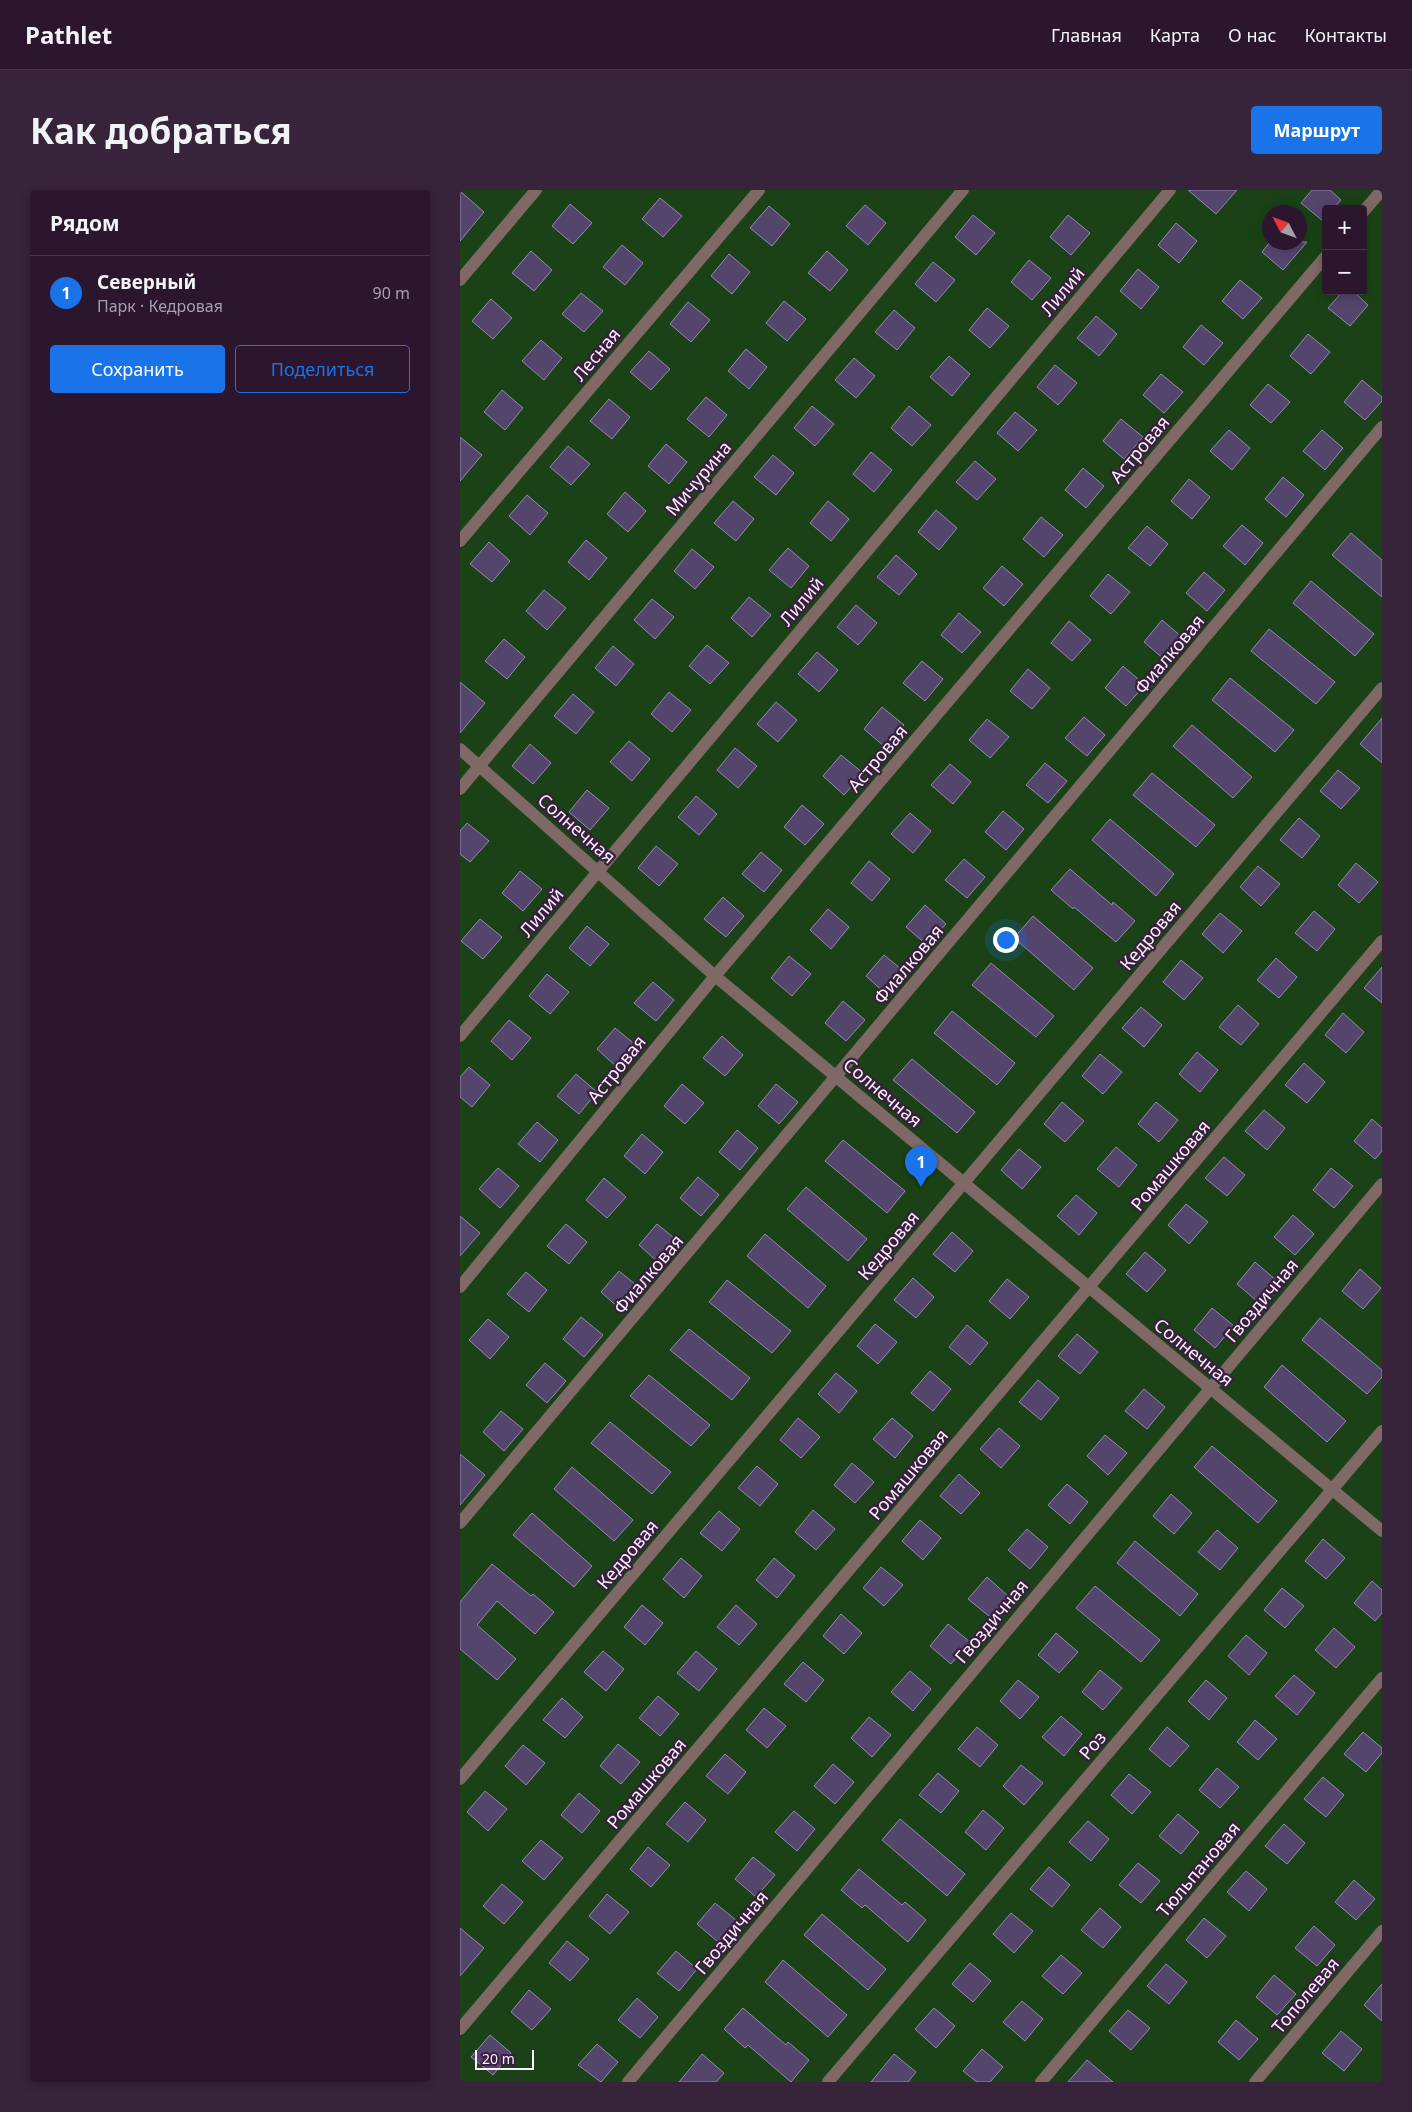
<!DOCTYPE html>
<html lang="ru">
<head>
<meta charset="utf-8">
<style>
	:root { --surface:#2b162e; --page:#37233a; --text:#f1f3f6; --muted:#a69faa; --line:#47354a; --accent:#1a73e8 }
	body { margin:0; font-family:"Noto Sans",sans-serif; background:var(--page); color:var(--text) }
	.controls { position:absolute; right:15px; top:15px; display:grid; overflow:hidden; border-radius:5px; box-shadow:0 2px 12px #0003 }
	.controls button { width:45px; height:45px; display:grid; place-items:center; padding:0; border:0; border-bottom:1px solid var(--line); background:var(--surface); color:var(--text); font:25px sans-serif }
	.compass { position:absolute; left:802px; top:15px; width:45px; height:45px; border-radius:50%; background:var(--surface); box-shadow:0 2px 12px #0003; rotate:311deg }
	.scale { position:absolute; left:15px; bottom:12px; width:59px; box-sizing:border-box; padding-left:5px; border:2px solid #fbf0fd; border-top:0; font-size:14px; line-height:18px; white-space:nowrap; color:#fbf0fd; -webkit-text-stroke:4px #391e3e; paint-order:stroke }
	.you { position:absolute; left:545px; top:749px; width:18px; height:18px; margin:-12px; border:4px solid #fff; border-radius:50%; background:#1a73e8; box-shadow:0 0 0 8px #1a73e833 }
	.badge { display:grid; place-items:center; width:32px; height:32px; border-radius:50%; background:var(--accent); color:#fff; font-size:16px; font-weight:700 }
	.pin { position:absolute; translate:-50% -41px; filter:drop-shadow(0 1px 2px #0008) }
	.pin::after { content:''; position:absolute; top:26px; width:18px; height:15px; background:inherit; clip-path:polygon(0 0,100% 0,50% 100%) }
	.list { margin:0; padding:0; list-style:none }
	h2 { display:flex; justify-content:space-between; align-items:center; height:65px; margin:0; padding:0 20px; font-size:21px }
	h2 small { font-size:16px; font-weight:400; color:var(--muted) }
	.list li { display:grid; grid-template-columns:32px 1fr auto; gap:15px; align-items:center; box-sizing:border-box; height:75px; padding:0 20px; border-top:1px solid var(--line) }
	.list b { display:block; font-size:19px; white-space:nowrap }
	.list p { margin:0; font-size:16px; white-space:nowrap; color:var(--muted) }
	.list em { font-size:16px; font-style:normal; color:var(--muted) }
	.actions { display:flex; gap:10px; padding:15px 20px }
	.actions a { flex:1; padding:11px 0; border:1px solid var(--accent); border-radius:5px; text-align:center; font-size:18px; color:var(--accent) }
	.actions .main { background:var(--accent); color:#fff }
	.map { position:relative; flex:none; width:922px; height:1892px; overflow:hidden; border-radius:5px }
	header { display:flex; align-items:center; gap:30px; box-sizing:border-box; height:70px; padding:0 25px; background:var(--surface); border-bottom:1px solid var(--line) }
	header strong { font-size:24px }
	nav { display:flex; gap:28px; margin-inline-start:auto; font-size:18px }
	.intro { display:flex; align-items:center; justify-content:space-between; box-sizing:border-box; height:120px; padding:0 30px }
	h1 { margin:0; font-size:35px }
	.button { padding:12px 22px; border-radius:5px; background:var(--accent); color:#fff; font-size:18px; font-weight:700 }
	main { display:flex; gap:30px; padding:0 30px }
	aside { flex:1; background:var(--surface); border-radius:5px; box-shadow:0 2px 12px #0003 }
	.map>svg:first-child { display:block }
	.green { fill:#1a4216; fill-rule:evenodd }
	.building { fill:#54456d; stroke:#9887b4 }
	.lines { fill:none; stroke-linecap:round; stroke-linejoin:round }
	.minor { stroke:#7f6866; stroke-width:12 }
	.labels { text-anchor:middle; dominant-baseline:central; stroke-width:4.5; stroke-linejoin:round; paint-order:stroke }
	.street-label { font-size:18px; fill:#fbf0fd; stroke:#391e3e }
</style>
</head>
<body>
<header>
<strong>Pathlet</strong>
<nav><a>Главная</a><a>Карта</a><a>О нас</a><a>Контакты</a></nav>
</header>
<div class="intro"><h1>Как добраться</h1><a class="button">Маршрут</a></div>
<main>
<aside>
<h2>Рядом<small></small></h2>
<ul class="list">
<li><span class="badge">1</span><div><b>Северный</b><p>Парк · Кедровая</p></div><em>90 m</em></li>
</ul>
<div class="actions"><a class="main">Сохранить</a><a>Поделиться</a></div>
</aside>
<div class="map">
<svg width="922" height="1892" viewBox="0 0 922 1892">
	<rect width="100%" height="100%" fill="#391e3e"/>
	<path class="green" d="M0,0H922V1892H0ZM866,19H903V101H866ZM809,22H839V52H809Z"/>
	<path class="building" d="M728,0H777L756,24Z
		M852,0H870L881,10L873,19H866V28L863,31L841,13Z
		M0,1L24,22L0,51Z
		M200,8L222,26L203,47L182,29Z
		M110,14L132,33L113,54L92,36Z
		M405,15L426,33L408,55L386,36Z
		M309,16L330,34L312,56L290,38Z
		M513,25L535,43L516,65L495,47Z
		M608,25L630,43L611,65L590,47Z
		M716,33L737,51L719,73L698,55Z
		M810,52H847L823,80L802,62Z
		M162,55L183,73L165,95L143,77Z
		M71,61L92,80L74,101L52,83Z
		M367,61L388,80L370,101L348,83Z
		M269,64L290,82L272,104L251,86Z
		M569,70L591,88L572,110L551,92Z
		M473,72L495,90L476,112L455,94Z
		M678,79L699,97L681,119L660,101Z
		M780,90L802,108L783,129L762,111Z
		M883,101H893L908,115L890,136L868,118Z
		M121,103L143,121L124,142L102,124Z
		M31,109L52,128L33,149L12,131Z
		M324,111L346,129L327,151L306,133Z
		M228,112L250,130L231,152L210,134Z
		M527,118L549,136L530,158L509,140Z
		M434,120L455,138L437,160L415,142Z
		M636,126L657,144L639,166L617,148Z
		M741,135L763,153L744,175L723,157Z
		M848,144L870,162L851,184L830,166Z
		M81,150L102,168L84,190L62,171Z
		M286,159L307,177L289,199L268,181Z
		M189,161L210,179L191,200L170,182Z
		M489,166L510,184L492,206L470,187Z
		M394,168L415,186L396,208L375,190Z
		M595,175L617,193L598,215L577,197Z
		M701,184L723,202L704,223L683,205Z
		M902,190L922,207V211L905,230L884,212Z
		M808,194L830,212L811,233L790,215Z
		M42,200L63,218L45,240L24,222Z
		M246,207L267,225L249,247L227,229Z
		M149,209L170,227L152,249L130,231Z
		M352,216L374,234L355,256L334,238Z
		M449,216L471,235L452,256L431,238Z
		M555,222L577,240L558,261L537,243Z
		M661,229L683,247L664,269L643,251Z
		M769,240L790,258L772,280L750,261Z
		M862,240L883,258L865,280L843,261Z
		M0,247L22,265L0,291Z
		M206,254L227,272L209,294L188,276Z
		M108,256L130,274L111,295L90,277Z
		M411,262L432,280L414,302L393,284Z
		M313,265L334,283L316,305L294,287Z
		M515,271L536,289L517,310L496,292Z
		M623,278L644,296L626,318L605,300Z
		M823,287L844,305L826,327L805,309Z
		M729,289L750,307L732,329L711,311Z
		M165,302L186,321L168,342L147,324Z
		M67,305L88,323L70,345L49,326Z
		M273,311L294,329L276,351L254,333Z
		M368,311L389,329L371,351L350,333Z
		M476,320L497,338L479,360L458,342Z
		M581,327L603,345L584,367L563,349Z
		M782,335L803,353L785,375L763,356Z
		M687,336L708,354L690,376L668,358Z
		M891,343L922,370V407L872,365Z
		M126,350L147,368L129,390L108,372Z
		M29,352L50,371L32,392L10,374Z
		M328,358L349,376L331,398L309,380Z
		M232,359L254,377L235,399L214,381Z
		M436,365L457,384L439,405L417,387Z
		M542,376L563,394L544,416L523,398Z
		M744,382L765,400L747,421L726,403Z
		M648,384L670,402L651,424L630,406Z
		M851,391L914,444L895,466L833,413Z
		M84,400L106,418L87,440L66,421Z
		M289,407L311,425L292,447L271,428Z
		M192,409L214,427L195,449L174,430Z
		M396,415L417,433L398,455L377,437Z
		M499,423L521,442L502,463L481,445Z
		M702,430L723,448L705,470L684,452Z
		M609,431L631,450L612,471L591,453Z
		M809,439L875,492L856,514L791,461Z
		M44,449L65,467L47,489L25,471Z
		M247,455L269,473L250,494L229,476Z
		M153,456L174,474L156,496L135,478Z
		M357,462L378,480L359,502L338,484Z
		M462,471L483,489L465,511L443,493Z
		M663,476L685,495L666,516L645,498Z
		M568,479L590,498L572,519L550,501Z
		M770,488L834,540L815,562L752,510Z
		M0,492L25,513L0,543Z
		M209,502L231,520L212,542L191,524Z
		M113,504L134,522L116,544L94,526Z
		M316,512L337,530L318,552L297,534Z
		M422,517L444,535L425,557L404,539Z
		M624,527L645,545L627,566L605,548Z
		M922,528V573L900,554Z
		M527,529L549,547L530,568L509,550Z
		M732,535L792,587L773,608L713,556Z
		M169,551L190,569L172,591L150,572Z
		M70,554L91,573L73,594L52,576Z
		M275,558L297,576L278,598L257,580Z
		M381,565L403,583L384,605L363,586Z
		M585,573L607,591L588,613L566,595Z
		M490,574L511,592L493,614L471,595Z
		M878,580L900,598L881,619L860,601Z
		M692,583L755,635L736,657L673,605Z
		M127,600L149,618L130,640L109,622Z
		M236,606L257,624L239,645L218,627Z
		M342,615L364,634L345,655L324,637Z
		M543,621L564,639L546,660L525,642Z
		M450,623L471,641L453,663L431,644Z
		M839,628L860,646L842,668L820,650Z
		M650,629L714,684L696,706L632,650Z
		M7,633L29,651L10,672L0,664V641Z
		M196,656L218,674L199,696L178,678Z
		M301,662L322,680L304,702L282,684Z
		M504,669L525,687L507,708L485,690Z
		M409,671L430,689L412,711L391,693Z
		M896,673L918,692L899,713L878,695Z
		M798,676L820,694L801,716L780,697Z
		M610,679L652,715L653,712L675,731L656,752L614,717L613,719L591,700Z
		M60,681L82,699L63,721L42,703Z
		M263,707L284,726L266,747L244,729Z
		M465,715L486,734L467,755L446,737Z
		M368,719L389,737L371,759L350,740Z
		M854,721L875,739L857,761L835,743Z
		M760,723L782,741L763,763L742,744Z
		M573,726L633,778L614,800L554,748Z
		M20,729L42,747L23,769L1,751Z
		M127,736L149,754L130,776L109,758Z
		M424,765L446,783L427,805L406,786Z
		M329,766L351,784L332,806L311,788Z
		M816,768L837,787L819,808L797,790Z
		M721,770L743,788L724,810L703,792Z
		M531,773L594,826L576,847L512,795Z
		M922,777V813L904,798Z
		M87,784L109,802L90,824L69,806Z
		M193,792L214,810L196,831L174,813Z
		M383,811L405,830L386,851L365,833Z
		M778,815L799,834L781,855L759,837Z
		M681,817L702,835L684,857L662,838Z
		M492,821L555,873L537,895L474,843Z
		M883,823L904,842L886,863L865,845Z
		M49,830L71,848L52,870L31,851Z
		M155,838L177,856L158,878L137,859Z
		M262,846L283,865L265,886L243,868Z
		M737,862L758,880L740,902L719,884Z
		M640,864L662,882L643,904L622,886Z
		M452,869L515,922L497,943L433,890Z
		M844,873L865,892L847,913L825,895Z
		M9,877L30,895L12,917L0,907V887Z
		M116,884L137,902L119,924L97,906Z
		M222,894L244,913L225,934L204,916Z
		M316,894L338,912L319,934L298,916Z
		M602,912L624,931L605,952L584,934Z
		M696,912L718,930L699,952L678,934Z
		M804,920L825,938L807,960L785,941Z
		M912,929L922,938V961L915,969L894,951Z
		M77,932L98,950L80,972L58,954Z
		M277,940L298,958L280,980L259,962Z
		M182,944L203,962L185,984L164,966Z
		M383,950L445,1001L427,1023L365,971Z
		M656,957L677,975L659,997L637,979Z
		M559,959L581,977L562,999L541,980Z
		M764,967L785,985L767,1006L745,988Z
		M38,978L59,996L40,1018L19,999Z
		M871,978L893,996L874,1018L853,1000Z
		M238,987L259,1005L241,1026L220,1008Z
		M144,988L166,1007L147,1028L126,1010Z
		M346,997L407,1049L388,1071L327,1019Z
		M616,1005L637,1023L619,1045L597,1026Z
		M726,1014L748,1032L729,1054L708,1035Z
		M833,1025L854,1044L835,1065L814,1047Z
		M0,1026L20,1043L0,1066Z
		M106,1034L127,1052L109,1074L87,1056Z
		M197,1034L219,1052L200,1074L179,1055Z
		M492,1042L513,1061L495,1082L473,1064Z
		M305,1044L366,1096L348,1118L287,1066Z
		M685,1062L706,1080L687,1102L666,1084Z
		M795,1072L816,1090L798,1112L777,1094Z
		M900,1079L921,1098L903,1119L882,1101Z
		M159,1081L181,1099L162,1121L141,1102Z
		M66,1082L87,1100L69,1122L47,1104Z
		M453,1088L474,1107L456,1128L434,1110Z
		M547,1089L569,1107L550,1129L529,1111Z
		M267,1090L331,1141L312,1163L249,1112Z
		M752,1118L774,1136L755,1158L734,1140Z
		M121,1127L143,1145L124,1167L103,1149Z
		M860,1128L922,1180V1187L907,1204L842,1150Z
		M28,1129L49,1147L30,1169L9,1150Z
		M415,1134L437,1152L418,1174L397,1156Z
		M507,1135L528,1153L510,1175L489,1157Z
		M229,1139L290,1188L272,1210L210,1160Z
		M617,1144L638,1162L620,1184L598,1166Z
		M85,1173L106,1191L87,1213L66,1195Z
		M822,1175L886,1231L867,1252L804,1197Z
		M470,1181L491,1199L473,1221L451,1203Z
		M376,1183L397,1201L379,1223L358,1204Z
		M189,1185L250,1235L231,1256L170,1206Z
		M578,1190L599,1208L581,1230L559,1212Z
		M684,1199L705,1217L687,1239L665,1221Z
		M41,1221L63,1239L44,1261L23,1242Z
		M338,1228L360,1247L341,1268L320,1250Z
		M432,1228L453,1246L435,1268L413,1249Z
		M150,1232L211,1282L192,1304L131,1253Z
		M539,1238L560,1256L541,1278L520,1259Z
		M645,1245L667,1263L648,1285L627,1266Z
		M752,1256L817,1311L798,1333L734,1277Z
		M0,1264L25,1285L0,1315Z
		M392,1273L414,1292L395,1313L374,1295Z
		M297,1276L318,1294L300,1316L278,1298Z
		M112,1277L173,1330L154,1351L94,1299Z
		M499,1284L520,1303L501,1324L480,1306Z
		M607,1294L628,1312L610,1334L588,1315Z
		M711,1304L732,1323L714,1344L693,1326Z
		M353,1320L375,1339L356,1360L335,1342Z
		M259,1321L280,1339L262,1361L240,1343Z
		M72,1323L132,1376L114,1397L53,1345Z
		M460,1330L481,1348L463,1370L442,1351Z
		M567,1339L588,1357L570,1379L548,1360Z
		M757,1340L778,1358L760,1380L738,1362Z
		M863,1349L885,1368L866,1389L845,1371Z
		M675,1351L738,1404L720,1426L657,1373Z
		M221,1368L242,1386L224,1408L203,1389Z
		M314,1368L335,1386L317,1408L296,1390Z
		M32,1374L71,1406L73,1404L94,1422L75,1444L37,1411L17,1435L56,1469L37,1490L0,1459V1412Z
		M421,1377L443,1395L424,1416L403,1398Z
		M527,1387L548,1406L530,1427L508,1409Z
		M912,1391L922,1400V1423L915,1431L894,1413Z
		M635,1396L700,1450L681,1472L616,1418Z
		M822,1398L844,1416L825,1438L804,1420Z
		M182,1415L203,1433L185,1455L164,1437Z
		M276,1415L297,1434L279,1455L257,1437Z
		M381,1424L402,1443L384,1464L363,1446Z
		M488,1434L510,1452L491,1474L470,1456Z
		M874,1438L895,1457L876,1478L855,1460Z
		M596,1443L618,1462L599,1483L578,1465Z
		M786,1445L807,1463L789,1485L768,1466Z
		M143,1461L164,1479L146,1501L124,1482Z
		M236,1461L257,1479L239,1501L217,1483Z
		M343,1472L364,1490L346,1512L324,1494Z
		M640,1480L662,1498L643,1520L622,1502Z
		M450,1481L471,1499L453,1521L431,1502Z
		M834,1485L855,1503L837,1525L815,1506Z
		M558,1490L579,1507L560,1529L540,1511Z
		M746,1490L767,1508L749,1530L728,1511Z
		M198,1506L219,1524L200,1546L179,1528Z
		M102,1508L123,1527L105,1548L83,1530Z
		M304,1518L326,1536L307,1558L286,1540Z
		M601,1526L622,1544L604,1566L582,1547Z
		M409,1527L431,1545L412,1567L391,1548Z
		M795,1530L817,1549L798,1570L777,1552Z
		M517,1537L538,1555L520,1577L498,1559Z
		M707,1537L729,1556L710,1577L689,1559Z
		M903,1542L922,1558V1563L906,1582L884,1564Z
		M158,1554L180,1572L161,1594L140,1576Z
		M63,1555L85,1573L66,1595L45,1576Z
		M265,1564L286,1582L268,1604L246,1586Z
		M373,1574L394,1592L375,1614L354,1596Z
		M561,1575L583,1593L564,1615L543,1596Z
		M757,1578L779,1597L760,1618L739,1600Z
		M478,1583L499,1601L481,1623L459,1605Z
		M669,1584L691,1602L672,1624L651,1605Z
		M863,1587L884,1605L866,1627L844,1609Z
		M25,1601L47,1619L28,1641L7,1622Z
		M119,1603L140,1621L122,1643L101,1625Z
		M225,1612L246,1630L228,1652L206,1634Z
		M523,1620L544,1638L526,1660L505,1642Z
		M334,1621L355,1639L337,1661L315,1642Z
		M718,1624L739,1642L721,1664L699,1646Z
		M440,1629L505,1684L487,1706L422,1650Z
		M628,1631L649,1649L631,1671L609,1652Z
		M824,1634L845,1653L827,1674L805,1656Z
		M81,1650L103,1668L84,1690L62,1671Z
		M188,1657L210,1675L191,1697L170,1679Z
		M293,1667L315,1685L296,1707L275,1689Z
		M678,1673L700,1691L681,1713L659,1695Z
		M589,1677L610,1695L592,1717L570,1699Z
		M399,1679L442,1715L445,1712L466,1730L448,1752L405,1715L402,1718L381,1700Z
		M786,1681L807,1699L789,1721L767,1702Z
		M894,1690L915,1709L896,1730L875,1712Z
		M42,1694L63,1712L44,1734L23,1716Z
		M147,1704L169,1722L150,1744L129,1726Z
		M255,1713L277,1731L258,1752L237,1734Z
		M640,1718L661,1737L643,1758L621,1740Z
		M551,1723L573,1741L554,1763L533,1744Z
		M362,1724L426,1779L408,1800L344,1745Z
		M744,1728L766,1746L747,1768L726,1750Z
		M854,1736L875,1755L857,1776L835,1758Z
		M0,1738L24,1758L0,1786Z
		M107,1751L129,1769L110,1791L89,1773Z
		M216,1761L237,1779L219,1801L197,1783Z
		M601,1765L622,1783L603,1804L582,1786Z
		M323,1770L387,1825L368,1847L305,1792Z
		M510,1773L531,1791L513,1812L492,1794Z
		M706,1774L727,1792L709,1814L687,1796Z
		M814,1785L836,1804L817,1825L796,1807Z
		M922,1794V1831L904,1815Z
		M69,1800L91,1819L72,1840L51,1822Z
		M177,1808L198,1827L180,1848L158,1830Z
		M562,1811L583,1829L565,1851L543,1832Z
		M283,1818L326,1855L328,1852L349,1870L331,1892L288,1855L285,1858L264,1839Z
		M474,1818L495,1836L476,1858L455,1839Z
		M668,1820L690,1838L671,1860L649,1841Z
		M776,1830L798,1849L779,1870L758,1852Z
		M881,1841L902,1859L884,1881L862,1863Z
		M30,1845L51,1863L33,1885L11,1867Z
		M137,1854L158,1872L141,1892L118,1875Z
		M522,1859L543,1877L530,1892H517L503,1881Z
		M242,1864L264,1883L256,1892H219Z
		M434,1864L456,1882L448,1892H411Z
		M627,1870L653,1892H608Z"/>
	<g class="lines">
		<path class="minor" d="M903,22L922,0
			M0,90L76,0
			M0,351L299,0
			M0,559L255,786L922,1341
			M0,599L503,0
			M0,846L710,0
			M0,1097L255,786L866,66
			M0,1333L922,237
			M0,1589L922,498
			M0,1839L922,751
			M168,1892L922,994
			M368,1892L922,1241
			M581,1892L922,1488
			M795,1892L922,1741"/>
	</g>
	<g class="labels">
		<g class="street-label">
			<text transform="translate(602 101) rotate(-50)">Лилий</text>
			<text transform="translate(136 164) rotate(-50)">Лесная</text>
			<text transform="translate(679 259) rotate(-50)">Астровая</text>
			<text transform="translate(238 288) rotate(-50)">Мичурина</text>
			<text transform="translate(341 411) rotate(-50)">Лилий</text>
			<text transform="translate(709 464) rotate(-50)">Фиалковая</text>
			<text transform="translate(417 568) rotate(-50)">Астровая</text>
			<text transform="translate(117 638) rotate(41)">Солнечная</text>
			<text transform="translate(81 722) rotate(-50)">Лилий</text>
			<text transform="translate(690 745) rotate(-50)">Кедровая</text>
			<text transform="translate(448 774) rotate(-50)">Фиалковая</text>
			<text transform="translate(156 879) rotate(-51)">Астровая</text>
			<text transform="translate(423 902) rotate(40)">Солнечная</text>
			<text transform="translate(710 975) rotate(-50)">Ромашковая</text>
			<text transform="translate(428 1055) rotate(-50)">Кедровая</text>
			<text transform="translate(188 1084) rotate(-50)">Фиалковая</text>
			<text transform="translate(801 1110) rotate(-50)">Гвоздичная</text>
			<text transform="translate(734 1162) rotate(39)">Солнечная</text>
			<text transform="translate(448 1284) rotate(-50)">Ромашковая</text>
			<text transform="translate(167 1364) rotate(-50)">Кедровая</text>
			<text transform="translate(531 1431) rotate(-50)">Гвоздичная</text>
			<text transform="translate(632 1555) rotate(-50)">Роз</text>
			<text transform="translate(186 1593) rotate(-50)">Ромашковая</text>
			<text transform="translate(738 1679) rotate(-50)">Тюльпановая</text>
			<text transform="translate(271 1742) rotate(-50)">Гвоздичная</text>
			<text transform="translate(845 1805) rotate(-50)">Тополевая</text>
		</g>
	</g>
</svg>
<div class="controls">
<button>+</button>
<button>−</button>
</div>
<svg class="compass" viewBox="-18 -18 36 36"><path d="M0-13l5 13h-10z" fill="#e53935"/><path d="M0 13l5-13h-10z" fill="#a69faa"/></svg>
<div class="scale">20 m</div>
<div class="you"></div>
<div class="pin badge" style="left:461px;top:997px">1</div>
</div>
</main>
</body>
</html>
